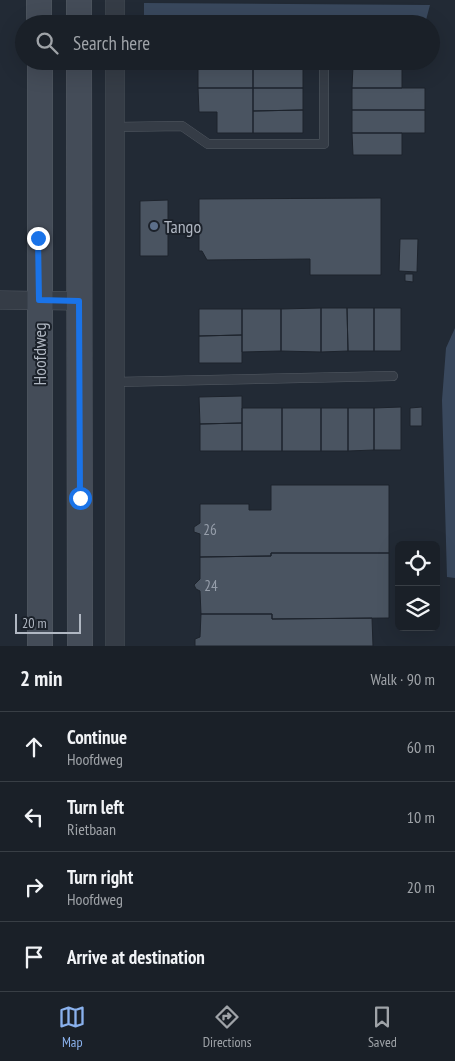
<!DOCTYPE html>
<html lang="en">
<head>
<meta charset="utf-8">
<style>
	:root { --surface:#1a2028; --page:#272d34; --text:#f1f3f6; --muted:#9fa3a8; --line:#383e45; --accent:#8ab1ed }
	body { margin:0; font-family:"PT Sans Narrow",sans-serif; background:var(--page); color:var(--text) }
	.controls { position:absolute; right:15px; bottom:15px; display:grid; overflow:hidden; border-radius:8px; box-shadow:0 5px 20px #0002 }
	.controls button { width:45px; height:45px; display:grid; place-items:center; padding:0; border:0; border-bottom:1px solid var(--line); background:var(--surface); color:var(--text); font:25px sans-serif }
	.scale { position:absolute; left:15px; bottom:12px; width:66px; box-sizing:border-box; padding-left:5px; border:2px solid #b0b7c2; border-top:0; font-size:14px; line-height:18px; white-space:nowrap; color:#b0b7c2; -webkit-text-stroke:4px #1b212a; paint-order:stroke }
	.stop { position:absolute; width:15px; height:15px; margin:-11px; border:4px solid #1a73e8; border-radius:50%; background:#fff }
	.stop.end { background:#1a73e8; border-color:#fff; box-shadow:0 1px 5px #0008 }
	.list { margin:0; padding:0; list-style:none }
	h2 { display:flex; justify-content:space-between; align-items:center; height:65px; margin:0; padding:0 20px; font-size:21px }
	h2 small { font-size:16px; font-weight:400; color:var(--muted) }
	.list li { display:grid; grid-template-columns:32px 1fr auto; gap:15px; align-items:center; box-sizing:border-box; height:70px; padding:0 20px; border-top:1px solid var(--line) }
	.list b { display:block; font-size:19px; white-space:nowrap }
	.list p { margin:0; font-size:16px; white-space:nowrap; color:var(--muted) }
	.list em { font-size:16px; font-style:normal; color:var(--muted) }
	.icon { flex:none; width:28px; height:28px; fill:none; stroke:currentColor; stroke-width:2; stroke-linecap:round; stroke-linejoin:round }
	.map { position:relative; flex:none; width:455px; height:646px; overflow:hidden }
	.search { position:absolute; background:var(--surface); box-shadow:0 5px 20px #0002; left:15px; right:15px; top:15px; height:55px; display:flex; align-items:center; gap:12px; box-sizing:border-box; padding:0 18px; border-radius:28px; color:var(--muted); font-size:19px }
	.sheet { height:345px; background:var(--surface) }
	nav { display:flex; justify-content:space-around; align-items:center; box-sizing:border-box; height:70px; border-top:1px solid var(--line); background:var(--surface); font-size:14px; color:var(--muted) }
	nav a { display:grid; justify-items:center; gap:2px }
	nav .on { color:var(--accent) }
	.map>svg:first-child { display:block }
	.water { fill:#39485d }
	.building { fill:#4a5461; stroke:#1d232c }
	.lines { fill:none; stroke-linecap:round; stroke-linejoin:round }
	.service-casing { stroke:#535a63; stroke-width:10 }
	.minor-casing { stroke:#535a63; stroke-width:19 }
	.secondary-casing { stroke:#535a63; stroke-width:26 }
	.service { stroke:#353c46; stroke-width:9 }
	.minor { stroke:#353c46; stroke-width:18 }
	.secondary { stroke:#444c58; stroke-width:25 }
	.route { stroke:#1a73e8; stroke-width:6 }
	.service-dot { fill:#5c6f8a; stroke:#1b212a; stroke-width:2 }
	.labels { text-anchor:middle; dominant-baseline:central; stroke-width:4; stroke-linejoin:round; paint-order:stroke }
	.number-label { font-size:15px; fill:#969eaa }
	.poi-label { font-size:18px; fill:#b0b7c2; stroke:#1b212a; text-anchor:start }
	.street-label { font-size:18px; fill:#b0b7c2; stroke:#1b212a }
</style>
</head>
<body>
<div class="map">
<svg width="455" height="646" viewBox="0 0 455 646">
	<rect width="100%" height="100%" fill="#222a35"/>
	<path class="water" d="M144,3L430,5L426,20L144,24Z
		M455,328V578L447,577L442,400L446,348Z"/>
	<path class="building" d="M217,61H253V88H198V66H217Z
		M253,61H303V66H253Z
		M353,61H402V66H353Z
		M253,66H303V88H253Z
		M353,66H402V88H352Z
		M198,88H253V133H217V112H199Z
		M253,88H303V110L253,111Z
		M352,88H425V110H352Z
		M303,110V133H253V111Z
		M352,110H425V133H352Z
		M352,133H402V155H353Z
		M381,198V275H310V259L207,260L202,251H199V199Z
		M168,200V256H140V201Z
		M400,239H418L417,272L399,271Z
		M405,274H413V282L405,281Z
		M321,308V352L281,351V309Z
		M321,308H347L348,351L321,352Z
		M347,308H374V351H348Z
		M374,308H401V351H374Z
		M199,309H242V335L199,336Z
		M242,309H281V351L242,352Z
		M242,335V363H199V336Z
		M242,396V423L200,424L199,397Z
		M401,407V450H374V408Z
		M422,407V426H410V408Z
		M242,408H282V451H242Z
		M282,408H321V451H282Z
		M321,408H348V451H321Z
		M348,408H374V450L348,451Z
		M242,423V451H200V424Z
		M271,485H389V553H271V556L200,557V534L194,532V527L200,523V504H249V510H271Z
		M271,553H389V618L272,619V614H201L200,591L196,589L194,585L200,579V557L271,556Z
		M201,614H272V619L372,618L373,646H195V639L200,637Z"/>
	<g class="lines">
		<defs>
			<path id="service" d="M115,127L182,126L208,144H324V61
				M115,382L393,376"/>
			<path id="minor" d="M115,0V24
				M0,300L79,301
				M115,646V61"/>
			<path id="secondary" d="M39,0V24
				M79,0V24
				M40,61V646
				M79,61L80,646"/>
		</defs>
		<use href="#service" class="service-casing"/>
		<use href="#minor" class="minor-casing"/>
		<use href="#secondary" class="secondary-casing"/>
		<use href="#service" class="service"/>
		<use href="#minor" class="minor"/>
		<use href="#secondary" class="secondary"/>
	</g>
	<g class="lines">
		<path class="route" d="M38,238L39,300L79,301L80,498"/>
	</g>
	<circle class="service-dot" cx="154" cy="226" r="5"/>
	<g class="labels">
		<g class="number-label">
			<text x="210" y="529">26</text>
			<text x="211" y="585">24</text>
		</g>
		<g class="poi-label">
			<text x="164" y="226">Tango</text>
		</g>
		<g class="street-label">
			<text transform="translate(39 354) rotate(-90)">Hoofdweg</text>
		</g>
	</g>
</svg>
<div class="controls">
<button><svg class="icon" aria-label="locate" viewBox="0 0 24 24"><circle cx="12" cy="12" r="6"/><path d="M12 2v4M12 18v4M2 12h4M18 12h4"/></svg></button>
<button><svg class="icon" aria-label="layers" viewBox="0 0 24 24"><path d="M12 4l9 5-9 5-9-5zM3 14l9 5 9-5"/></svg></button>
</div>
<div class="scale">20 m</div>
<div class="stop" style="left:80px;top:498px"></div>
<div class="stop end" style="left:38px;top:238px"></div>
<div class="search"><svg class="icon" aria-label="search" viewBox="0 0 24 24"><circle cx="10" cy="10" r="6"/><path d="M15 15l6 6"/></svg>Search here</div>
</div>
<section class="sheet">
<h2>2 min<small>Walk · 90 m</small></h2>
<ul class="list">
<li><svg class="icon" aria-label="ahead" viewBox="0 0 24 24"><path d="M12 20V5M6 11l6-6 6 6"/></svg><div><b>Continue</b><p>Hoofdweg</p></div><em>60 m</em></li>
<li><svg class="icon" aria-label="left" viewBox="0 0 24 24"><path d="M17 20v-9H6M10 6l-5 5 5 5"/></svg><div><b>Turn left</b><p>Rietbaan</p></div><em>10 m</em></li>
<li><svg class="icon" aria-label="right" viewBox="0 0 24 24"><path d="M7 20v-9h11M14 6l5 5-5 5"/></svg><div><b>Turn right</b><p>Hoofdweg</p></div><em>20 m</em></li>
<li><svg class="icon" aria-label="arrive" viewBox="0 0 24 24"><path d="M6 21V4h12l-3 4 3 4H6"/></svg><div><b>Arrive at destination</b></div></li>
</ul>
</section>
<nav>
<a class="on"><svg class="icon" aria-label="map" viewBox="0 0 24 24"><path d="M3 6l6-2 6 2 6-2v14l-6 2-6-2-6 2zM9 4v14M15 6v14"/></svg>Map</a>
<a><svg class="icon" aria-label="directions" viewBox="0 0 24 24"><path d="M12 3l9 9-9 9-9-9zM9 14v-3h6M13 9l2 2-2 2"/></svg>Directions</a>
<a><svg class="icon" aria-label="saved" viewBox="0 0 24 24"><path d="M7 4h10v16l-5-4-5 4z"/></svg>Saved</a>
</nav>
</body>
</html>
